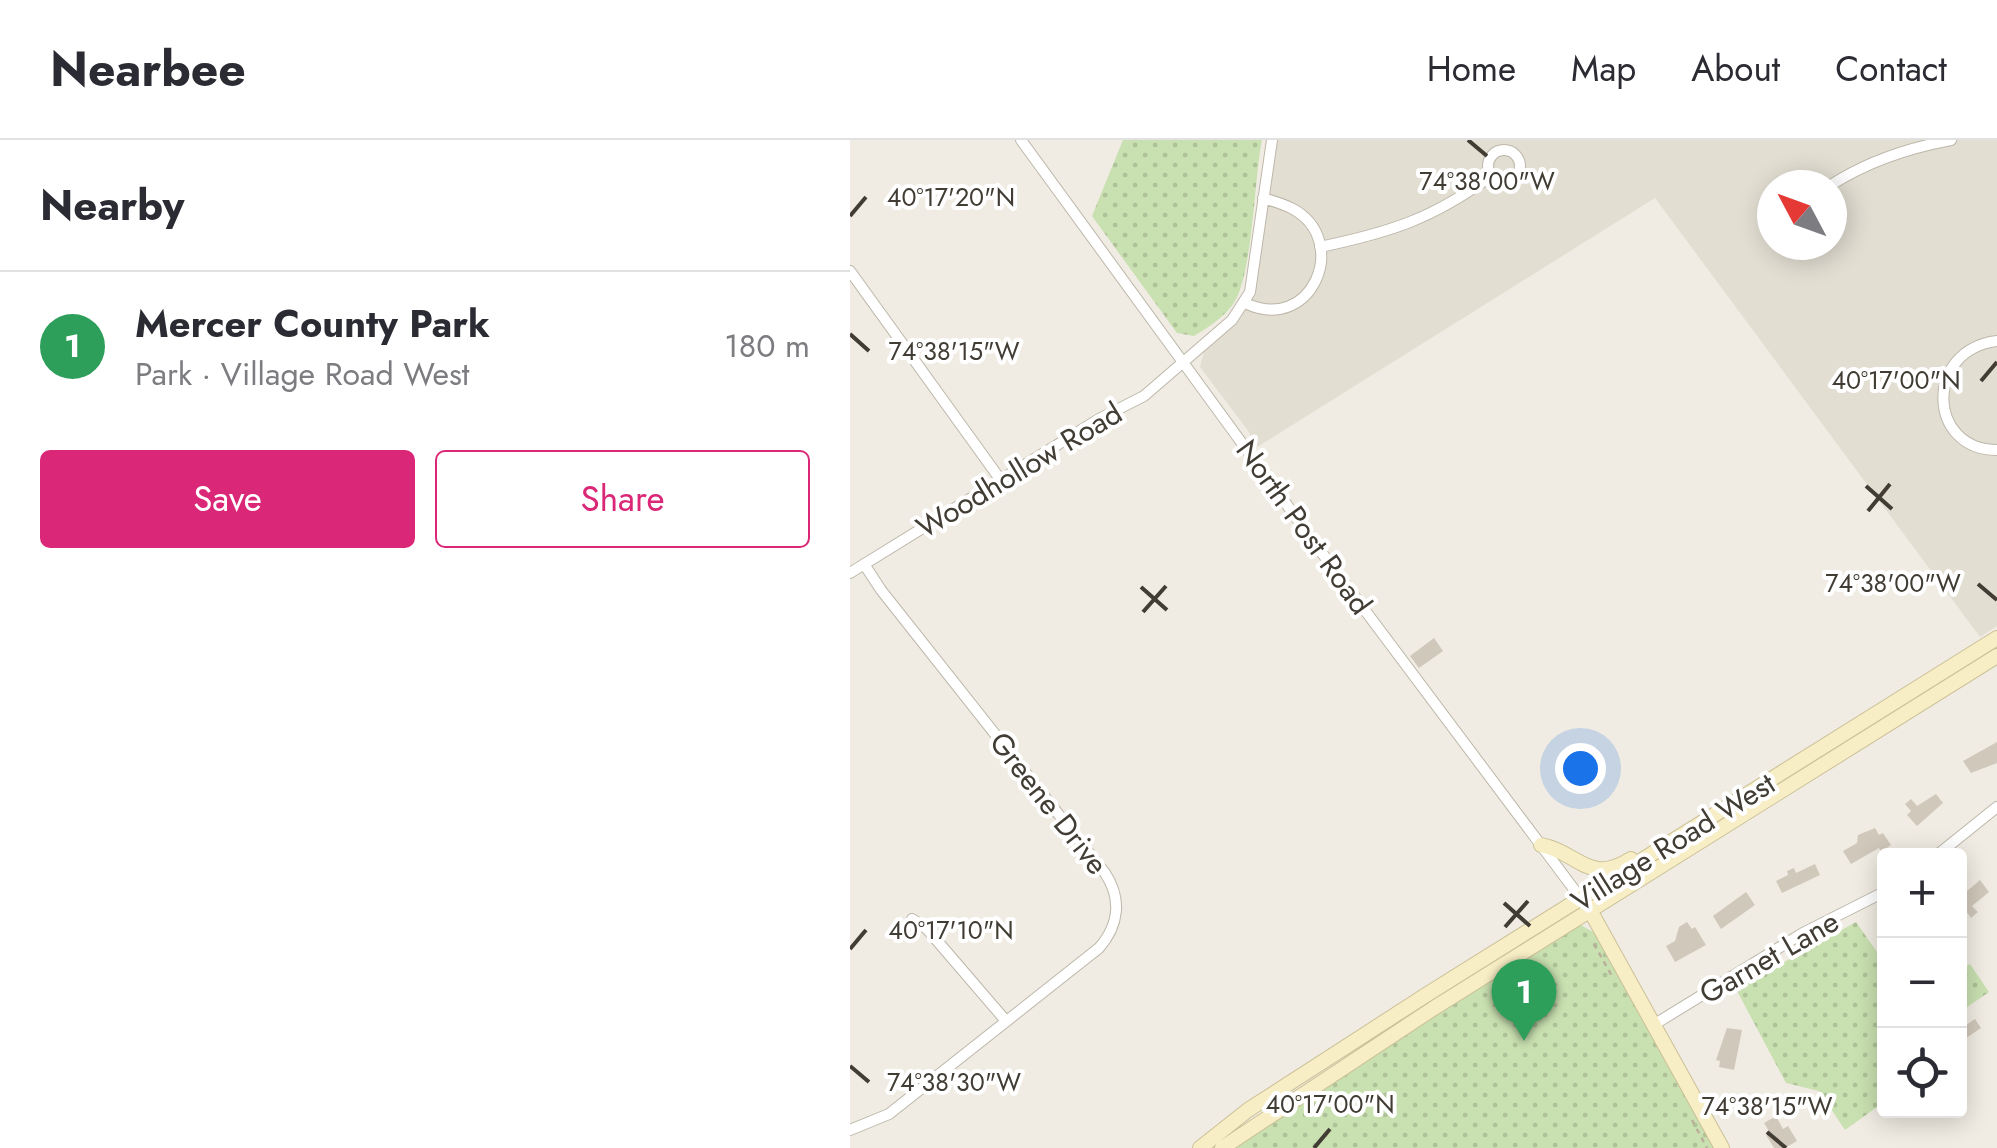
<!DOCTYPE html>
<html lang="en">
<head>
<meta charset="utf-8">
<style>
	:root { --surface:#fff; --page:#f2f2f3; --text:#2b2b33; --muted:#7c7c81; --line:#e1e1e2; --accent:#db2777 }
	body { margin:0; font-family:Jost,sans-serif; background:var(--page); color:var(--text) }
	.controls { position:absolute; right:30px; bottom:30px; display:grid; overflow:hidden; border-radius:10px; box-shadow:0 5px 25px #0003 }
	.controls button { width:90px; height:90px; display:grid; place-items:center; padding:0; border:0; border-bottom:2px solid var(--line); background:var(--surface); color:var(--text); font:50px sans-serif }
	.compass { position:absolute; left:907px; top:30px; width:90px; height:90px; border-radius:50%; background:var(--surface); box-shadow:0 5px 25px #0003; rotate:311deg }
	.you { position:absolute; left:730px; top:628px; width:35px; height:35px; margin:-25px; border:8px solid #fff; border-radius:50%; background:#1a73e8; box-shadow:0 0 0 15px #1a73e833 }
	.badge { display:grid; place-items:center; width:65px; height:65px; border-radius:50%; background:var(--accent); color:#fff; font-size:32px; font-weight:700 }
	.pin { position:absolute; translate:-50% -82px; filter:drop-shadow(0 2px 5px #0008) }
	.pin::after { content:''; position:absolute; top:52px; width:35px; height:30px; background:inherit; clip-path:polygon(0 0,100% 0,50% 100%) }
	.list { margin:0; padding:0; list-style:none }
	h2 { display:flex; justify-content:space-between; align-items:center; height:130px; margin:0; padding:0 40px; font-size:42px }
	h2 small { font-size:32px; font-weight:400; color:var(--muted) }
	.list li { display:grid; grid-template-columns:65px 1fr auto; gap:30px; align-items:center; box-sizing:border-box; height:150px; padding:0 40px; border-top:2px solid var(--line) }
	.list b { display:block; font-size:38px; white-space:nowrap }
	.list p { margin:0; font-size:32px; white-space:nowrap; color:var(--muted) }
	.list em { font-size:32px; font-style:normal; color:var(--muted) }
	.actions { display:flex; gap:20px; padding:30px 40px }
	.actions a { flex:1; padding:22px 0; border:2px solid var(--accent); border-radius:10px; text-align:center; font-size:35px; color:var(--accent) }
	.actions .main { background:var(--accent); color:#fff }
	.icon { flex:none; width:55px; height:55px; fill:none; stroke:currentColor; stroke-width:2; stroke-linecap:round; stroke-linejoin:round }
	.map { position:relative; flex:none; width:1147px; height:1008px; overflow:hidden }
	header { display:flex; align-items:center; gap:60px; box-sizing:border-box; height:140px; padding:0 50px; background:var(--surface); border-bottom:2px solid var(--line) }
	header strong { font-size:48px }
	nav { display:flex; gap:55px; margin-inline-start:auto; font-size:35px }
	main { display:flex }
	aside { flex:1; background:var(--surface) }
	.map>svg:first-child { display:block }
	.residential { fill:#e3ded2; fill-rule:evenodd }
	.grass { fill:url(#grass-dots) }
	.building { fill:#d0c8ba }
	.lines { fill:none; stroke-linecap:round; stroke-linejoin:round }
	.street-casing { stroke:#bdb7aa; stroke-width:12 }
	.secondary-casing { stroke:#cbc097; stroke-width:16 }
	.path { stroke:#bab09a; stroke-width:2.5; stroke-dasharray:5 5; stroke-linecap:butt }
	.street { stroke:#fff; stroke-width:10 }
	.secondary { stroke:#f8eec5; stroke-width:14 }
	.ticks { fill:none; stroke:#413c34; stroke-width:4 }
	.labels { text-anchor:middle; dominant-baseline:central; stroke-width:8; stroke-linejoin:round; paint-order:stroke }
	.street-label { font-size:30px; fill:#413c34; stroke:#fff }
	.ticks-label { font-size:25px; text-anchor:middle; fill:#413c34; stroke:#fff; stroke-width:8; stroke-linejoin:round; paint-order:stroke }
</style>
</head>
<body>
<header>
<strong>Nearbee</strong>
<nav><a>Home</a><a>Map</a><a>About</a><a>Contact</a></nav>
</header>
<main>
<aside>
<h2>Nearby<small></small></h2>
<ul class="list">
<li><span class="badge" style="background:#2e9e5b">1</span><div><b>Mercer County Park</b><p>Park · Village Road West</p></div><em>180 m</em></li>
</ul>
<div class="actions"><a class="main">Save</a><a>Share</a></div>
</aside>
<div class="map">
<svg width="1147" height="1008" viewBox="0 0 1147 1008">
	<defs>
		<pattern id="grass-dots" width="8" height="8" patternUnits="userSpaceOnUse" patternTransform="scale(2.5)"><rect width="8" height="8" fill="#c9e0b0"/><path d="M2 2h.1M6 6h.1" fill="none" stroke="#aec198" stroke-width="1.8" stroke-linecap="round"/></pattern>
	</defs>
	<rect width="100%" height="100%" fill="#f0ece3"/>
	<path class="residential" d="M428,0H1147V486L1130,497L805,58L404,309L399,292L350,227L355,208L391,178L405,151ZM922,45H982V105H922Z"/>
	<path class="grass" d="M273,0H412C404,40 403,129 385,161C376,176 359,187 344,196L327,193L242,76Z
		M1006,782L1034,822V962L995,990L969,951L936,943L886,849Z
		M729,784L745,793L864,1008H377Z
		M1120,824L1139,852L1110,872V830Z"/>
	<path class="building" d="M584,498L593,511L569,528L560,516Z
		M1147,602V623L1121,633L1113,621Z
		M1086,654L1093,663L1067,686L1057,675L1061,671L1055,664L1061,659L1067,666Z
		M1025,688L1029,695L1033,693L1041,705L1031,712L1029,708L1001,724L993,711L1007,703L1008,695Z
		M965,724L970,735L932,753L926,741L938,735L937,731L944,728L946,733Z
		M1130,740L1139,752L1122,766L1128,772L1121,778L1116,771L1110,777V757Z
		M896,752L905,765L871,789L863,776Z
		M837,782L842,789L845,787L856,805L825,822L816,806L825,801L829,787Z
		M1125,879L1131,888L1110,902V889Z
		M877,888L892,890L884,930L869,927L870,921L866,920Z
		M926,976L933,989L938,986L947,1001L935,1008H924L916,995L920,993L914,983Z"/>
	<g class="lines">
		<defs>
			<path id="street" d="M171,0L472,413L741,772
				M638 26a16 16 0 1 1 32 0a16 16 0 1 1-32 0Z
				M981,45C1018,21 1058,8 1101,0
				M922,67L918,78L922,88
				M470,107C541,92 582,79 641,36
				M0,131L150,339
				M395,163C462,195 501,101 443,69C434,64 423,61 413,58
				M1147,201C1074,210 1077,310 1147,310
				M0,433L249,279L294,256L382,180L400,152L422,0
				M1086,716L1147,667
				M62,779L77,789L156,881
				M805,884L953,793L1034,752
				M0,990L39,974L249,808C269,785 272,759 255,733L31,450L14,424"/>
			<path id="secondary" d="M691,705C728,712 739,746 781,719
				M741,772L872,1008
				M350,1008L398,970L576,855L1147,498
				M372,1008L584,868L1147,516"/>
		</defs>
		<use href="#street" class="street-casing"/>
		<use href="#secondary" class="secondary-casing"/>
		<path class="path" d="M744,804L763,838
			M842,980L857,1008"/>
		<use href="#street" class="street"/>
		<use href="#secondary" class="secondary"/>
	</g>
	<path class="ticks" d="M618,0L637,16M0,76L16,57M0,194L19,211M1131,241L1147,222M1016,346L1042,369M1018,371L1040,344M1128,444L1147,460M291,447L317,470M293,472L316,446M654,763L680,786M655,787L678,761M0,809L16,790M0,926L19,942M917,992L936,1008M464,1008L480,989"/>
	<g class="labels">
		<g class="street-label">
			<text transform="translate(169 330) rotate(-31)">Woodhollow Road</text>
			<text transform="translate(454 387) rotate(54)">North Post Road</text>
			<text transform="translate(199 663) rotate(52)">Greene Drive</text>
			<text transform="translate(823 702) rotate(-32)">Village Road West</text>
			<text transform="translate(919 817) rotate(-30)">Garnet Lane</text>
		</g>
	</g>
	<g class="ticks-label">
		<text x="637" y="50">74°38'00"W</text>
		<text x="101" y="66">40°17'20"N</text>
		<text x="104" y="220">74°38'15"W</text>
		<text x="1046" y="249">40°17'00"N</text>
		<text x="1043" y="452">74°38'00"W</text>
		<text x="101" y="799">40°17'10"N</text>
		<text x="104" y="951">74°38'30"W</text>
		<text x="480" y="973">40°17'00"N</text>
		<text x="917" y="975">74°38'15"W</text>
	</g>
</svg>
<div class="controls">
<button>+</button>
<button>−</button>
<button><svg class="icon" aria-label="locate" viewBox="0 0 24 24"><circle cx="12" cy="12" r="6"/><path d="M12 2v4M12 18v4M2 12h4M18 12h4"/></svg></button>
</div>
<svg class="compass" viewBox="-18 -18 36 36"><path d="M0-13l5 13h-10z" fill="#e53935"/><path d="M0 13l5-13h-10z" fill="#7c7c81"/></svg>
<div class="you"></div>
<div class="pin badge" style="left:674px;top:901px;background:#2e9e5b">1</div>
</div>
</main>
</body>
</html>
